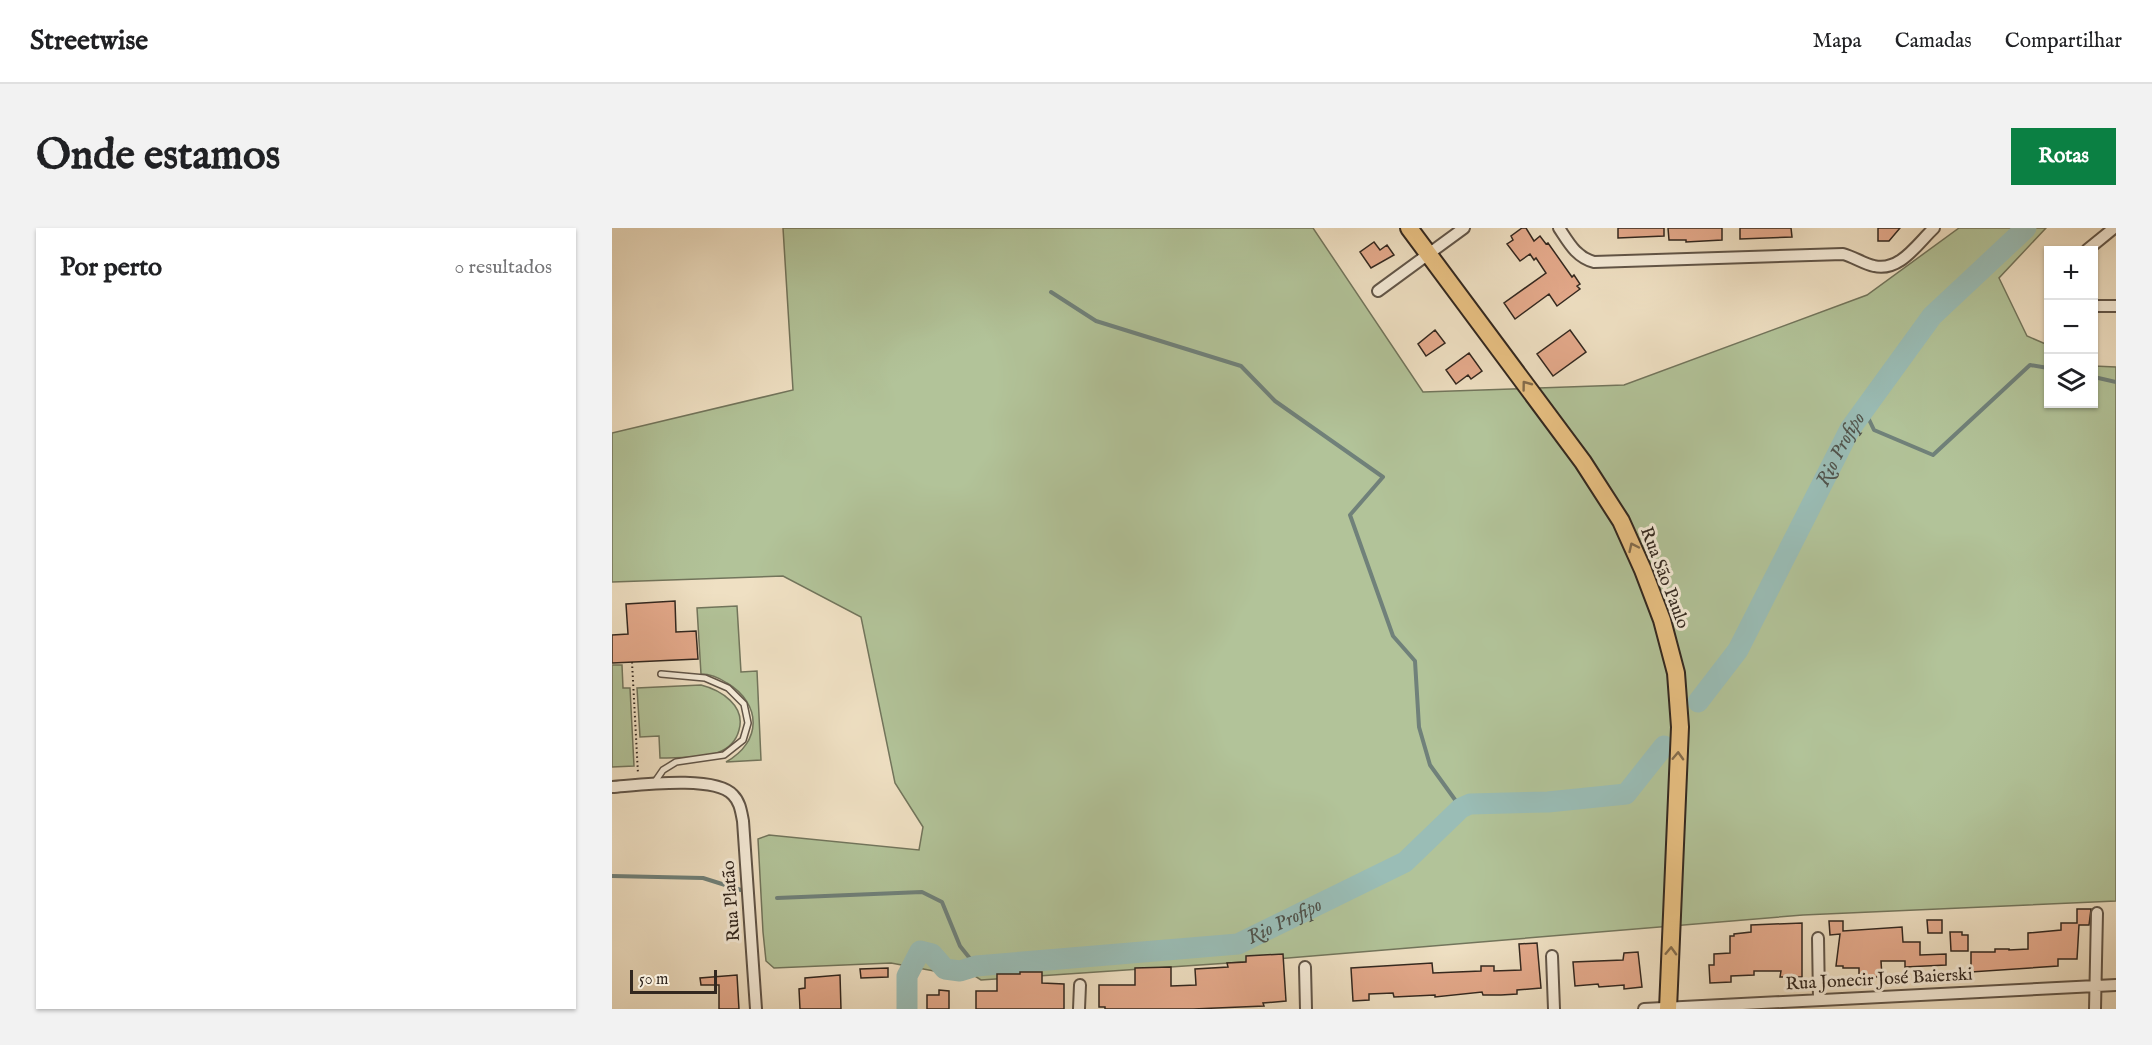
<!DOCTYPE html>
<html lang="pt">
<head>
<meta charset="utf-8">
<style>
	:root { --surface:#fff; --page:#f2f2f2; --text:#202124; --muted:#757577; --line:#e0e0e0; --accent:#0b8043 }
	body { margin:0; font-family:"IM FELL English",serif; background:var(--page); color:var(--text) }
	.controls { position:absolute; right:18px; top:18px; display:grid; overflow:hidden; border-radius:0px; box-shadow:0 2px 4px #0004 }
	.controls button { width:54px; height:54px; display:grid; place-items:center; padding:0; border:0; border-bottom:2px solid var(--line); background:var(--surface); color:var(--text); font:30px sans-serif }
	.scale { position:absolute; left:18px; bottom:15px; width:87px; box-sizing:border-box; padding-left:6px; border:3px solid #32271f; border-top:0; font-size:16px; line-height:21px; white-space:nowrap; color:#32271f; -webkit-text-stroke:4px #f5ebd8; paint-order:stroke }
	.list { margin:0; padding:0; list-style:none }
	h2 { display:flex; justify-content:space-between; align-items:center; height:78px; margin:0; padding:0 24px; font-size:26px }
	h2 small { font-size:20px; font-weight:400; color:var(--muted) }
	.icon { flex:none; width:33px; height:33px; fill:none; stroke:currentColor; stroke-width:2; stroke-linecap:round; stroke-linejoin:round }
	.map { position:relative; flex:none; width:1504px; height:781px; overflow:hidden; border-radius:0px }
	header { display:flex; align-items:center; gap:36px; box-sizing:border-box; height:84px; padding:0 30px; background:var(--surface); border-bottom:2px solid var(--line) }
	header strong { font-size:28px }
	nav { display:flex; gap:33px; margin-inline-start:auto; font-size:21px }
	.intro { display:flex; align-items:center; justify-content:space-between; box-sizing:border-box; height:144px; padding:0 36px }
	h1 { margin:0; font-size:42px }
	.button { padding:15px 27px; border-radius:0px; background:var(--accent); color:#fff; font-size:21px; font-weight:700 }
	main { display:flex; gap:36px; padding:0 36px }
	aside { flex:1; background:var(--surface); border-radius:0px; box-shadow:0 2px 4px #0004 }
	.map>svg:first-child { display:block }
	.green { fill:#b2c399; stroke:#72755c; stroke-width:1.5 }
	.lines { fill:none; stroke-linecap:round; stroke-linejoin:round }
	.stream { stroke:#70817a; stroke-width:4 }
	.river { stroke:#9abdb6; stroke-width:21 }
	.building { fill:#e5aa8c; stroke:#32271f; stroke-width:1.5 }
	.service-casing { stroke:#615548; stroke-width:8 }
	.minor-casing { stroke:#615548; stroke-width:14 }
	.primary-casing { stroke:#32271f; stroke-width:20 }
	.path { stroke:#32271f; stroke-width:2; stroke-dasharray:1.5 3; stroke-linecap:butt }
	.service { stroke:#f5ebd8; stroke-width:5 }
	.minor { stroke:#f5ebd8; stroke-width:10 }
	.primary { stroke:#e8c082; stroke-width:16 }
	.oneway { stroke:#846c4c }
	.labels { text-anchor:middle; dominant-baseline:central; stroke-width:6; stroke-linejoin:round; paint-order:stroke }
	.street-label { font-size:18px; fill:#32271f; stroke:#f5ebd8 }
	.water-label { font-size:20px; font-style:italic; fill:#51544c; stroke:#f5ebd8 }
</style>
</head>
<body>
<header>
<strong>Streetwise</strong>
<nav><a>Mapa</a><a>Camadas</a><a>Compartilhar</a></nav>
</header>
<div class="intro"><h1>Onde estamos</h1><a class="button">Rotas</a></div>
<main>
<aside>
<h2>Por perto<small>0 resultados</small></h2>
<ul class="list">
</ul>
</aside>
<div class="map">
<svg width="1504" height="781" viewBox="0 0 1504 781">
	<rect width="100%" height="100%" fill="#efe0c3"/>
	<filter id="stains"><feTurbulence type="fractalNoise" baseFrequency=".00333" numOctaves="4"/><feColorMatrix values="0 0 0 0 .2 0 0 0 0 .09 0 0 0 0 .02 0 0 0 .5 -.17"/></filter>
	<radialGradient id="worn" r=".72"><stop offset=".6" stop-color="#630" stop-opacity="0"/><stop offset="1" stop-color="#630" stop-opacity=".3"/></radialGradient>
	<path class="green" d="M171,0H701L811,164L1012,157L1255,67L1347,0H1434L1387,50L1415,108L1436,117V176H1482V138L1504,139V673L1191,687L617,735L369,752L341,734L322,743L279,735L162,740L154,733L151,704L146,611L157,607L307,622L311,599L283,555L249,389L171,348L0,354V205L181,162Z
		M125,378L129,444L145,443L149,532L114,534C150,514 150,476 115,455C106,449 99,446 89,446L85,380Z
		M0,437H10L11,460H18L22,538L0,539Z
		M89,457C109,462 134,478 127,502C124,514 116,521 105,525C88,531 66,529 48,530L47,508L28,509L25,460Z"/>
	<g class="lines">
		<path class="stream" d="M439,64L484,93L629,138L663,173L771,249L738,287L781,408L803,433L807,499L818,537L849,580
			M1482,149L1504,154
			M1252,181L1262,202L1321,227L1418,137L1436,140
			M0,648L91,650L129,662
			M165,670L310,664L330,674L348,718L364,738"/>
		<g class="river">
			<path id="s1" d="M1086,474L1126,422L1238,201L1320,88L1414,0"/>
			<path id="s2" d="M295,781V748L308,723L320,726L333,741L348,743L364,738L626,716L793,634L849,580L858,576L936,574L1014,566L1052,518"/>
		</g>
	</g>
	<path class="building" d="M910,0H914L922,13L928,8L934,16L936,15L960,49L962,47L968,56L965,58L968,61L945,78L937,66L903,91L892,75L934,45L924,30L922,32L918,26L908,33L895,16L901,12L899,8Z
		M1006,0H1052V8L1006,10Z
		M1056,0H1110V12L1074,14V12H1057Z
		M1128,0H1179L1180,9L1128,11Z
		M1266,0H1288L1277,13H1266Z
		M762,14L768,22L775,17L782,27L759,40L748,24Z
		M823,102L833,115L814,128L806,116Z
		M958,102L974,124L941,148L925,126Z
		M857,125L870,143L859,151L856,147L844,156L834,142Z
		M63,373L64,404L84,403L86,431L0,435V407L16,406L14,376Z
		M1465,681H1479L1477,697H1467L1465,731H1446V738L1359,744V724H1383V721H1397V722L1416,721V705L1449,702V695H1465Z
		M1315,692H1330V705H1316Z
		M1217,693H1231V703L1290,699L1291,714H1308V727L1334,726V737L1293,739V733H1269L1270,749H1251V747H1247V740H1231V738H1224L1228,706L1218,707Z
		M1190,695V749H1168L1169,743H1142V747L1119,748V754L1098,755L1097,737H1102V726L1118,725V708H1122V706L1139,704V697Z
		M1338,704H1350V707H1356V723H1339Z
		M925,715L929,760L905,762V766L889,767H871L870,764L823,769V767L782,769L781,765L757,766V772L741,773L739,740L820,735L821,745L869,743V738H882V743L909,742L907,716Z
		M1026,724L1030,759L1012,761V757L987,759L986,756L963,758L961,734L1011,732L1012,725Z
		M671,726L674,773L651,775L652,778L581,781H493V779H487V757H523V740L559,739V758L584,757L583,741L616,739L615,735L634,734V728Z
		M276,740V749L249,750L248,741Z
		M408,744H430V755L452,756V781H364V763H385V746H408Z
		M125,747L127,781H107V757H89L88,750Z
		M228,747L229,781H188L187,761L193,760V750Z
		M327,762L337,763V781H315V767H327Z"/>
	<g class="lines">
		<defs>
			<path id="service" d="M42,555L51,542L64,534L112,527L131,512L136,495L132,476L116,460L93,450L49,446"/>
			<path id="minor" d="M947,0C957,15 964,29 982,34L1231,26C1242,29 1252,36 1262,38C1288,44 1305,16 1322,0
				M1475,22L1502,0
				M766,63L852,0
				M1482,78H1504
				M0,559C27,557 103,547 121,567C128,574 129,583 131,593L144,781
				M1206,710L1207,771
				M940,728L942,781
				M693,739L694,781
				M467,781L468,757
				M1032,781L1504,757
				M1483,781L1485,685"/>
			<path id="primary" d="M797,0L971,234L1009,293L1031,342L1050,392L1064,445L1068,499L1056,781"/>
		</defs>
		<use href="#service" class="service-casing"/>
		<use href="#minor" class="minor-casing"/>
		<use href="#primary" class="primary-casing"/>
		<path class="path" d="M20,434L26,546"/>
		<use href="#service" class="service"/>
		<use href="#minor" class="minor"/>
		<use href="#primary" class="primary"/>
	</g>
	<defs><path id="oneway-chevron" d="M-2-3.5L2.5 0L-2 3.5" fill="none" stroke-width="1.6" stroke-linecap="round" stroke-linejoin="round" transform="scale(1.5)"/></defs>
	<g class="oneway">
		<use href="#oneway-chevron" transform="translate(914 157) rotate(-127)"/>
		<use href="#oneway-chevron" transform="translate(1021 319) rotate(-115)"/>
		<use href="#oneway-chevron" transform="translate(1066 528) rotate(-88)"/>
		<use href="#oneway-chevron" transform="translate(1059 723) rotate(-88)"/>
	</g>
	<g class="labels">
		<g class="street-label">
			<text transform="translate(1052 350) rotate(69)">Rua São Paulo</text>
			<text transform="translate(120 673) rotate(-94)">Rua Platão</text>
			<text transform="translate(1267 752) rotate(-3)">Rua Jonecir José Baierski</text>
		</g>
		<g class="water-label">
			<text stroke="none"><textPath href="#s1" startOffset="291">Rio Profipo</textPath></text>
			<text stroke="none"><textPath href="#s2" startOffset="440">Rio Profipo</textPath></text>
		</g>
	</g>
	<rect width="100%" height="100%" filter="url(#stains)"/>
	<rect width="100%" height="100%" fill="url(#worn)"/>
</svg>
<div class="controls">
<button>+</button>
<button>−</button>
<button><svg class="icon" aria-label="layers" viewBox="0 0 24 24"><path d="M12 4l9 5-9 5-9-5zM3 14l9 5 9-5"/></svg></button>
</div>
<div class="scale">50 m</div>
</div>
</main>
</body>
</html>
